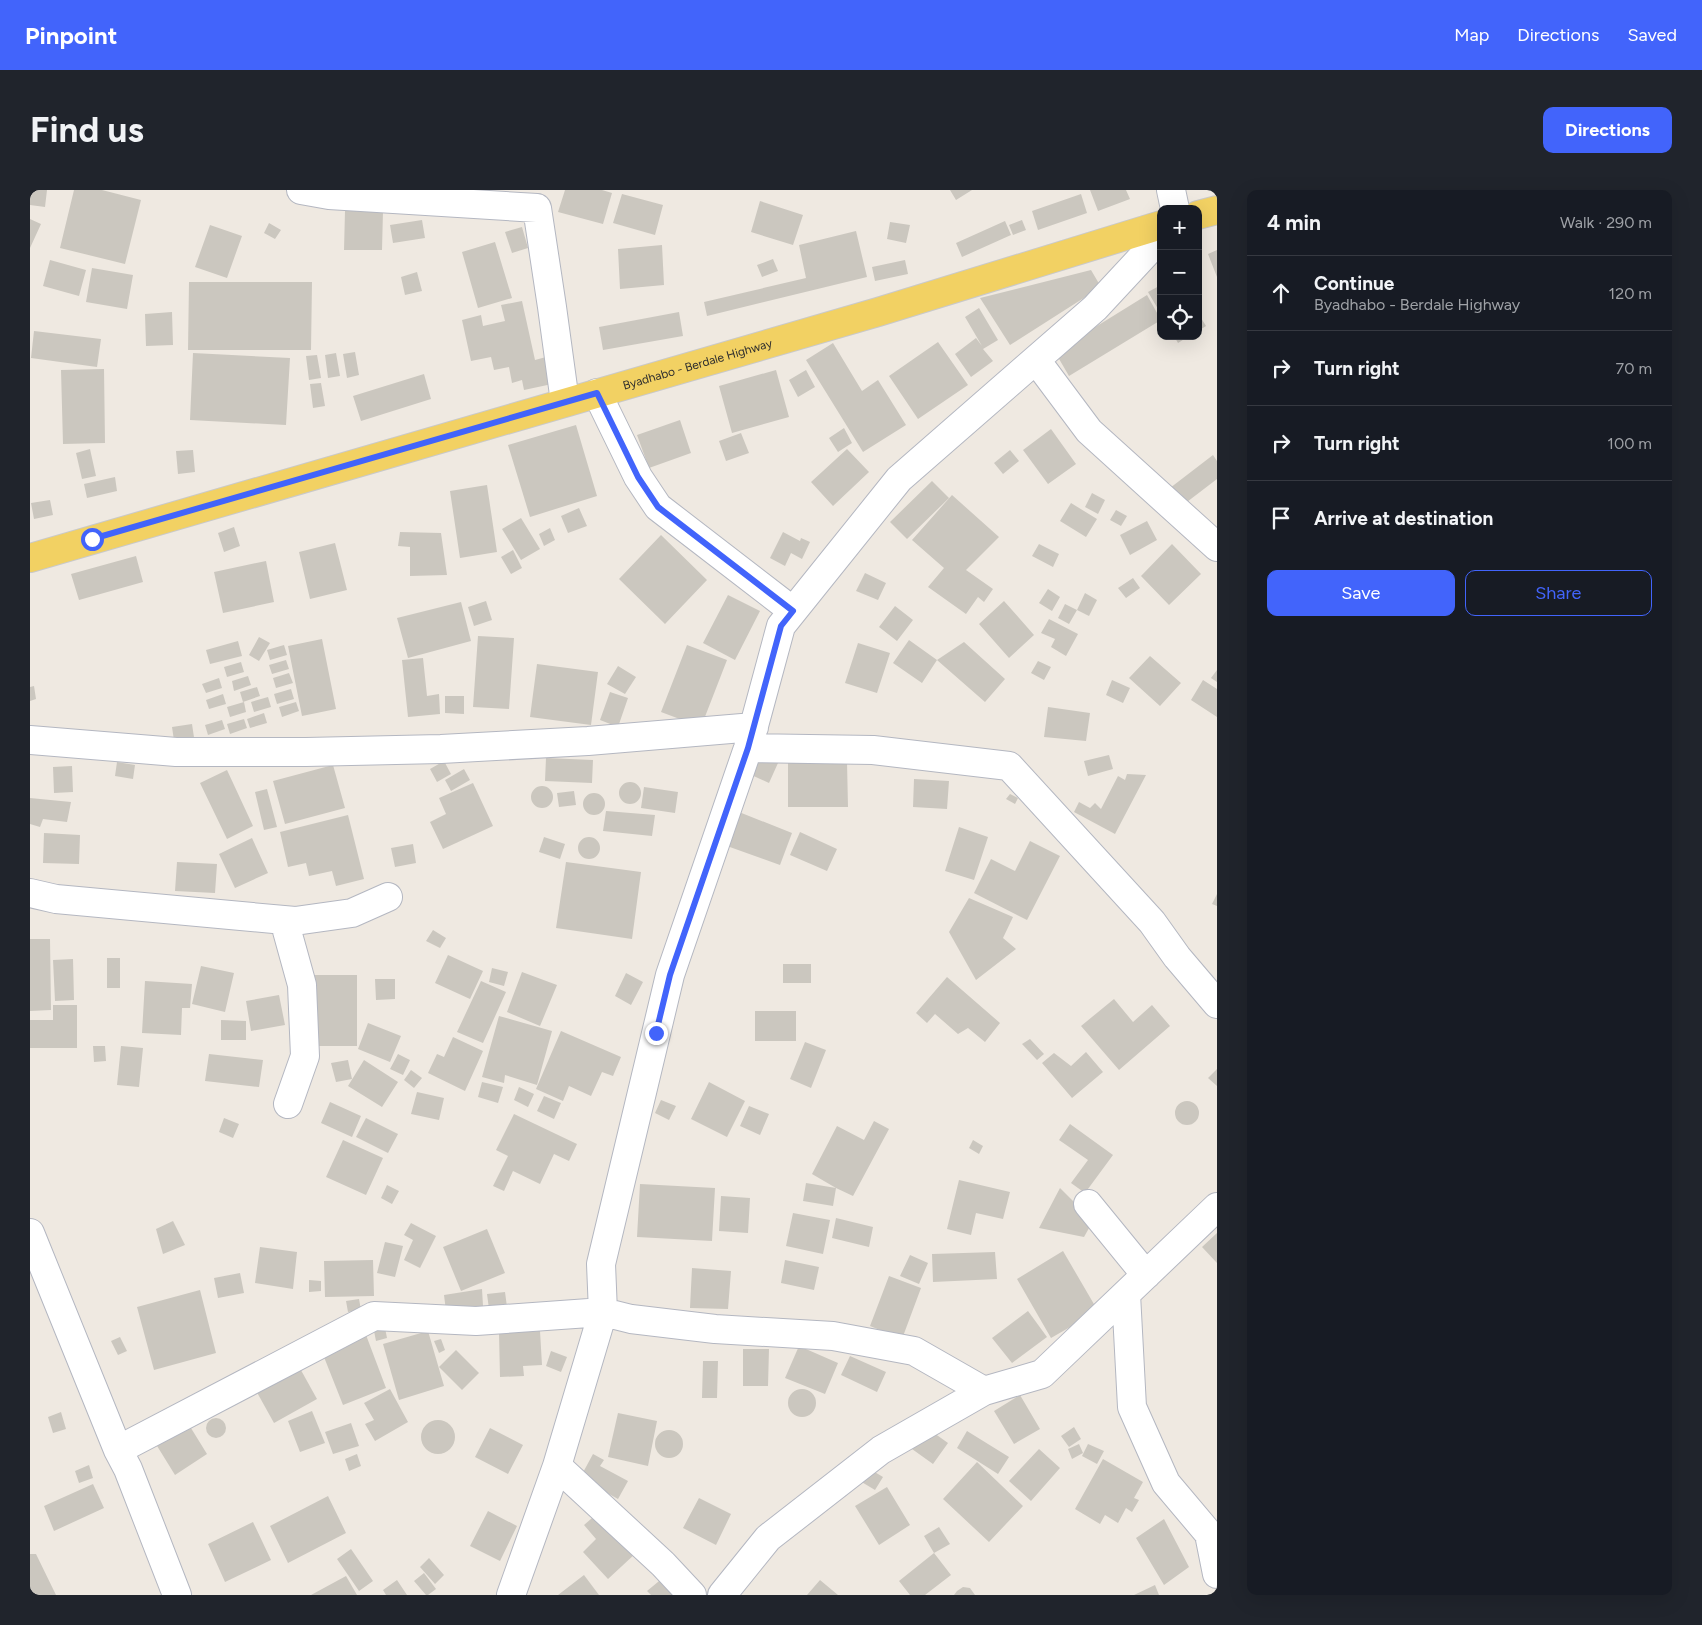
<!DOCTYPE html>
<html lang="en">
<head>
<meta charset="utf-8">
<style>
	:root { --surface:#171b24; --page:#20242c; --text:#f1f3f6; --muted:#9ea1a6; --line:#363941; --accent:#4264fb }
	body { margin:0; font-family:Figtree,sans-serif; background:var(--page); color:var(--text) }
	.controls { position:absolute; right:15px; top:15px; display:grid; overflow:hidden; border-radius:10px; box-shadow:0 5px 20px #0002 }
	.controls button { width:45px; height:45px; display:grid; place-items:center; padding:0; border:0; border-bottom:1px solid var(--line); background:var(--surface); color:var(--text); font:25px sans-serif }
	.stop { position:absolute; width:15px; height:15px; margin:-11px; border:4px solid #4264fb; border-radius:50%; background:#fff }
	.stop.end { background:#4264fb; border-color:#fff; box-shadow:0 1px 5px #0008 }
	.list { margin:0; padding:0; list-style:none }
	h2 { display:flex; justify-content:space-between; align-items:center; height:65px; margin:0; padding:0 20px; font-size:21px }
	h2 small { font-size:16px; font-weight:400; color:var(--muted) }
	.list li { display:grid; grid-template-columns:32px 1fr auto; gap:15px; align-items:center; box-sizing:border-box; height:75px; padding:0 20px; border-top:1px solid var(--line) }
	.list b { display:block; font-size:19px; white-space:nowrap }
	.list p { margin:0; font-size:16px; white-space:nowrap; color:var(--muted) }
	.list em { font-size:16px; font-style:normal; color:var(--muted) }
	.actions { display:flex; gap:10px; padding:15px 20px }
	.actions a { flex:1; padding:11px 0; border:1px solid var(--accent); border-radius:10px; text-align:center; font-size:18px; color:var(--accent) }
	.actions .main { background:var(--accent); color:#fff }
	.icon { flex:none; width:28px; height:28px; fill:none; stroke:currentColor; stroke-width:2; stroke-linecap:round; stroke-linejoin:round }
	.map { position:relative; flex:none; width:1187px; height:1405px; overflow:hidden; border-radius:10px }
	header { display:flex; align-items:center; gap:30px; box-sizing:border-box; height:70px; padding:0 25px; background:var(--accent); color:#fff }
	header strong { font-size:24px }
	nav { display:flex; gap:28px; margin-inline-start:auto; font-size:18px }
	.intro { display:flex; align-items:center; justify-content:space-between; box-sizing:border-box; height:120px; padding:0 30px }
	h1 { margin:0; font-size:35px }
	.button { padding:12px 22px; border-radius:10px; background:var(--accent); color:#fff; font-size:18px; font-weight:700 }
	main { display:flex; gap:30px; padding:0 30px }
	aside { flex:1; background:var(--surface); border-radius:10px; box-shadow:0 5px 20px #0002 }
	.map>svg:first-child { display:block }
	.building { fill:#cbc7bf }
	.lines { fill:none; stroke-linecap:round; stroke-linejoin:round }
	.minor-casing { stroke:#b4b7c1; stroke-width:30 }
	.primary-casing { stroke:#c9c9c9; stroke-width:30 }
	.minor { stroke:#fff; stroke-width:28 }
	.primary { stroke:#f2d163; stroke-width:28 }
	.route { stroke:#4264fb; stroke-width:6 }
	.labels { text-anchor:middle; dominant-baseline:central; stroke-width:4; stroke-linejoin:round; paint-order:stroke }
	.street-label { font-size:12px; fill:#2e2e2e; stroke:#fff }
</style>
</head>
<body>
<header>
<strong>Pinpoint</strong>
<nav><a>Map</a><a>Directions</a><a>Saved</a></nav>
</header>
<div class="intro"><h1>Find us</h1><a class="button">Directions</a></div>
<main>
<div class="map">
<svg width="1187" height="1405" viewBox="0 0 1187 1405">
	<rect width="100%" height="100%" fill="#efe9e1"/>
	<path class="building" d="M0,0H17L15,17L0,15Z
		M44,0H72L111,10L95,74L30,58Z
		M535,0H572L582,3L573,34L528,22Z
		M920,0H942L926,10Z
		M1060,0H1096L1100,9L1068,21Z
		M592,4L633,15L625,45L583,33Z
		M1051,4L1057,23L1008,40L1002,21Z
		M730,11L773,25L763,55L721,42Z
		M315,21H353L352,60H314Z
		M0,29L11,34L0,58Z
		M392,30L395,48L363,53L360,35Z
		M992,30L996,40L983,45L979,35Z
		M975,31L981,45L932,67L926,53Z
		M860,32L880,35L876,53L857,49Z
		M239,33L251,40L245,49L234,43Z
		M180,35L212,46L197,88L165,77Z
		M492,37L498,58L482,63L475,42Z
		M826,41L837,87L677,126L674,112L776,88L769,55Z
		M465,52L482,108L448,118L432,62Z
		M632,55L634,95L590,99L588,59Z
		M1187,60V87L1178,64Z
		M743,69L748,81L732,87L727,75Z
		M20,70L56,80L49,106L13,96Z
		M875,70L878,84L845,91L842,77Z
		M62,78L103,85L97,119L56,112Z
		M1061,80L1071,97L980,155L950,108Z
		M387,82L392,101L375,105L371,87Z
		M159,92H282L281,160H158Z
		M1131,95V124L1118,102Z
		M1117,105L1131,130L1039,186L1025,162Z
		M492,111L505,170L516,167L522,194L494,200L492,190L482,193L479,177L464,180L461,167L441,171L432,130L451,125L453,136L475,131L471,115Z
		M949,118L968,150L953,159L963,171L941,187L925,164L946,148L952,156L935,127Z
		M142,122L143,155L116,156L115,124Z
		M649,122L653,146L573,160L569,137Z
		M1168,123L1176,136L1168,141Z
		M4,141L71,149L67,177L1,168Z
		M1144,146H1159L1148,153Z
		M908,152L938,195L888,229L859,186Z
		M803,153L832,201L848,190L876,235L833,262L776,170Z
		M325,162L329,185L317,188L313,164Z
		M163,163L260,168L256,235L160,230Z
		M306,163L310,186L298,188L295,165Z
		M287,165L291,188L279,190L276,166Z
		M74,179L75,253L33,254L31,180Z
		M746,180L759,227L702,243L689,196Z
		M776,180L785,197L768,207L759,190Z
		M394,184L401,209L331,231L323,206Z
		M291,193L295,216L283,218L280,194Z
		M650,230L661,263L619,278L607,245Z
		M546,235L567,306L500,327L478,255Z
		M814,238L822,253L808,262L799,248Z
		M1021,239L1046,274L1018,294L993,260Z
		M711,243L719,263L696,271L689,251Z
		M60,259L66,286L52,289L46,263Z
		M817,259L839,282L803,316L781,292Z
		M163,260L165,282L148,284L146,261Z
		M980,260L989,271L973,284L964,273Z
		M1183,265L1187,271V289L1153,315L1140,298Z
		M85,287L87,301L57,308L54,294Z
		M902,291L919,308L877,349L860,332Z
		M457,295L467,362L430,368L420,301Z
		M1062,303L1075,310L1068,324L1055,317Z
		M922,305L969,347L936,380L963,399L954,412L948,407L936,424L898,397L914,378L882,350Z
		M20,310L23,325L4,329L1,313Z
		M1041,313L1067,329L1056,347L1030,331Z
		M549,318L557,336L538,343L531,326Z
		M1086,320L1097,326L1091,336L1080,330Z
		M491,328L510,359L491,370L472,339Z
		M1117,331L1127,350L1100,365L1090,345Z
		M204,337L210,356L194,362L188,343Z
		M520,338L525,350L514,356L509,344Z
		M370,342L411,343L417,385L380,386V357L368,356Z
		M753,342L770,351L771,348L780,352L772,369L761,363L755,376L740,368Z
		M631,345L677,390L635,434L589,389Z
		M305,353L317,400L280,409L269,362Z
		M1009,354L1029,364L1023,377L1002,366Z
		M1142,354L1171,384L1139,415L1111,386Z
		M483,360L492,378L481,384L471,367Z
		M106,366L113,392L49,410L41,384Z
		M236,371L244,412L193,423L184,382Z
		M835,383L856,393L848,410L826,401Z
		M1103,388L1110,398L1096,408L1088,398Z
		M1018,399L1030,407L1022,421L1009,413Z
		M1055,403L1067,410L1059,426L1047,420Z
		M698,405L730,421L705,470L673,453Z
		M456,411L462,430L444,436L438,417Z
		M974,411L1004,445L979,468L949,434Z
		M431,412L441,451L378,468L367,428Z
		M1035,414L1047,420L1039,434L1028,428Z
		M865,416L883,430L867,451L849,437Z
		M1019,429L1048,444L1036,466L1021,457L1025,449L1011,443Z
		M448,446L484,448L479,519L443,517Z
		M229,447L240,453L229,471L219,465Z
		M292,449L306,519L272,526L258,456Z
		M879,450L907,470L892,493L863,473Z
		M208,451L212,466L180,474L176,460Z
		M934,452L975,489L955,512L907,470Z
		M828,453L860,463L847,503L815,493Z
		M254,455L257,465L240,470L237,460Z
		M657,455L697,470L671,537L631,522Z
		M1120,466L1151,493L1130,516L1099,488Z
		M393,468L397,506L409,504L410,524L378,527L372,470Z
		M256,470L259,479L242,484L239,475Z
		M1008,471L1021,477L1014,490L1001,483Z
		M211,472L214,482L197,487L194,477Z
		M507,474L568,482L561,535L500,527Z
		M588,476L606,487L595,504L577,494Z
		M1187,480V492L1181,488Z
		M259,483L263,493L246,498L243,488Z
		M218,486L221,495L204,501L202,491Z
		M189,488L192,498L176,503L172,494Z
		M1082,490L1100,498L1093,513L1076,505Z
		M1173,490L1187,499V527L1161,510Z
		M4,496L6,509L0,511V497Z
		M227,497L230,506L213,512L210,502Z
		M261,499L264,509L247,514L244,504Z
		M580,502L598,508L588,537L570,530Z
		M193,504L196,514L179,519L176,510Z
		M415,506H434V524L415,523Z
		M238,507L241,517L224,522L221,512Z
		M214,512L216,522L200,527L197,517Z
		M266,512L269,521L252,527L249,517Z
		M1018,517L1060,523L1056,551L1014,547Z
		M234,523L237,533L220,538L217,529Z
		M214,529L217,538L200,544L197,534Z
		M192,530L195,539L178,545L175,535Z
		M162,534L165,554L145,557L142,537Z
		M727,563L748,573L739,593L717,583Z
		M1079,565L1083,579L1058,586L1054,571Z
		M516,568L563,570L562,593L515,591Z
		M414,571L421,584L407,592L400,579Z
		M87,572L105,575L103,589L85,586Z
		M758,572H817L818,617H758Z
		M303,575L315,618L255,634L243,591Z
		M42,576L43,602L24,603L23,577Z
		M434,579L440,590L421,601L415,590Z
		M197,580L223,636L197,649L170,593Z
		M1097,584L1116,585L1085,644L1044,622L1049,612L1060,618L1065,613L1071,619L1088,586L1095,590Z
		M884,589L919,591L917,619L883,617Z
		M589 603a11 11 0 1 1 22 0a11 11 0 1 1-22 0Z
		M443,593L463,636L413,659L400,632L416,624L409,608Z
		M501 607a11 11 0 1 1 22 0a11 11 0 1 1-22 0Z
		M614,597L648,602L645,623L611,618Z
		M237,599L247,637L234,640L225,602Z
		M544,601L546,615L529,617L527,603Z
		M553 614a11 11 0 1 1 22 0a11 11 0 1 1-22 0Z
		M980,604L988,608L985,614L976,609Z
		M0,608L41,612L37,632L13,629L10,637L0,634Z
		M576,621L625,625L622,646L573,641Z
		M709,622L762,643L750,675L697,656Z
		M318,625L334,689L306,696L302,681L279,686L276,673L258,677L250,642Z
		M929,637L958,647L944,690L915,681Z
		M770,642L807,659L797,681L760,665Z
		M14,643L50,645L49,674L13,673Z
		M548 658a11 11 0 1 1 22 0a11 11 0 1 1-22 0Z
		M514,647L535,654L530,669L509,662Z
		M222,648L238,683L205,698L189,664Z
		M1000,651L1030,666L997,730L944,703L961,669L985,681Z
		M383,654L386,673L365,677L361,658Z
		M147,672L187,674L185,703L145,701Z
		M536,672L611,682L602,749L526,738Z
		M1187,704V716L1182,714Z
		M939,708L983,727L973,748L986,759L946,790L919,742Z
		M403,740L416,748L410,758L396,751Z
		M0,749H20L21,820L0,821Z
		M418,765L453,781L440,809L405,793Z
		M77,768H90V798H77Z
		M43,769L44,810L25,811L23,770Z
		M753,774H781V793H753Z
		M171,776L204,783L195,822L162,814Z
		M462,778L478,782L474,796L459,792Z
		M492,782L527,795L510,836L477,822Z
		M596,783L613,792L601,815L585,806Z
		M280,785H327V856H279Z
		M917,787L970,833L955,852L938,838L928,844L905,824L897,833L886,823Z
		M345,789H365V809L346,810Z
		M115,791L162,794L160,818H152L151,845L112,843Z
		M451,791L476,802L453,853L427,842Z
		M249,805L255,835L221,841L216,811Z
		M1084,809L1103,832L1122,815L1140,836L1089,880L1051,836Z
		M23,815H47V858H0V830H23Z
		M725,821H766V851H725Z
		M469,826L522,841L507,895L475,885L474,893L452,887Z
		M191,830L216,831V850H191Z
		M338,833L371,846L360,872L328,859Z
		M531,841L591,867L583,886L572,882L561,906L539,896L533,911L506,899Z
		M423,847L453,861L435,901L398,883L407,864L414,867Z
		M1000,849L1014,864L1007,870L992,854Z
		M775,852L796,860L781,898L760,889Z
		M63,856H75L76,871L64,872Z
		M91,856L113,858L109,897L87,895Z
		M1056,862L1073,882L1042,908L1012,873L1024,863L1041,876Z
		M179,864L233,870L229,897L175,891Z
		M368,864L380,870L373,885L360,879Z
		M318,870L322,889L306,892L301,873Z
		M334,870L368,892L352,917L318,896Z
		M1187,879V896L1178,888Z
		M381,880L392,888L384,898L374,890Z
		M452,892L473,897L468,913L448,907Z
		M679,892L715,911L697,947L661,929Z
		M489,897L504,904L498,917L484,910Z
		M387,902L414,908L409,930L381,924Z
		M514,906L531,913L524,929L507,921Z
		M631,910L646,916L639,930L625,923Z
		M1145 923a12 12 0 1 1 24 0a12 12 0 1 1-24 0Z
		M300,912L331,926L322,947L291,933Z
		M719,916L739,924L730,945L710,936Z
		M484,924L547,954L539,971L524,964L510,994L483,981L474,1001L463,996L478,966L466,960Z
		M194,928L209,934L203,948L189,942Z
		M336,928L368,944L358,963L326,947Z
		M844,931L859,939L823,1006L806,998L803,1016L773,1011L776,993L806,998L782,984L807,936L834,950Z
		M1040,934L1083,965L1055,1003L1041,993L1058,970L1029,950Z
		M313,950L353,968L336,1005L296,987Z
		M943,950L953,956L949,964L939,958Z
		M929,990L980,1002L973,1029L946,1023L941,1045L917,1039Z
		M610,994L685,998L682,1051L607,1047Z
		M357,995L369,1001L362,1014L351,1008Z
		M1030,998L1063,1031L1054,1047L1009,1038Z
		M691,1006L720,1008L718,1043L689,1041Z
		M763,1023L800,1030L793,1064L756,1056Z
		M806,1028L843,1037L839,1057L802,1048Z
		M143,1031L155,1055L133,1064L126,1039Z
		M381,1033L406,1046L390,1078L374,1070L383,1050L374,1045Z
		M457,1039L475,1083L431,1101L413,1057Z
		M1187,1043V1073L1172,1057Z
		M355,1052L373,1056L365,1087L347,1083Z
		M230,1057L267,1062L263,1099L225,1093Z
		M1033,1061L1068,1121L1021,1148L987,1089Z
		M965,1062L967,1089L903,1092L902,1064Z
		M880,1065L898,1073L889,1094L870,1086Z
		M343,1070L344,1106L295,1107L294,1071Z
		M755,1070L789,1077L784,1100L751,1093Z
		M662,1078L701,1081L698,1119L660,1118Z
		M210,1083L214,1103L188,1108L184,1088Z
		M859,1086L891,1098L872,1149L840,1136Z
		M279,1090L291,1091V1101L279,1102Z
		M452,1099L453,1116L416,1121L414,1105Z
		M170,1100L186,1163L124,1180L107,1117Z
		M475,1102L477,1117L459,1119L457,1104Z
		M329,1109L331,1120L318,1122L316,1111Z
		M998,1121L1017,1147L982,1173L962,1148Z
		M355,1138L357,1148L346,1151L344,1141Z
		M398,1141L414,1196L369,1210L353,1154Z
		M510,1141L512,1175L493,1176L494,1186L470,1187L469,1143Z
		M336,1145L356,1198L313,1215L292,1162Z
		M90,1147L97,1161L88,1165L81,1151Z
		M411,1149L415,1160L409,1163L404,1151Z
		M769,1156L808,1173L795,1204L755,1188Z
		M713,1159H739L738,1196H713Z
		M426,1160L449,1183L432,1200L409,1177Z
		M521,1161L537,1167L531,1182L516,1176Z
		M820,1166L856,1182L847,1202L811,1185Z
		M673,1171H688L687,1208H672Z
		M267,1173L287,1209L244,1233L224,1197Z
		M360,1199L378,1232L345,1251L335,1234L344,1230L334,1213Z
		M758 1213a14 14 0 1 1 28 0a14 14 0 1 1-28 0Z
		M990,1205L1010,1239L984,1254L964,1221Z
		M282,1221L295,1253L270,1262L258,1231Z
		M31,1222L36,1239L23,1243L18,1227Z
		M588,1223L627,1231L618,1276L578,1267Z
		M176 1238a10 10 0 1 1 20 0a10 10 0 1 1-20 0Z
		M156,1230L177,1264L145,1285L124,1251Z
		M391 1247a17 17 0 1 1 34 0a17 17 0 1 1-34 0Z
		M321,1233L329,1256L303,1264L295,1242Z
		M1044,1237L1051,1249L1039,1257L1031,1246Z
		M460,1238L493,1255L478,1284L445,1267Z
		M897,1238L918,1253L903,1274L882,1259Z
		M625 1254a14 14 0 1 1 28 0a14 14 0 1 1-28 0Z
		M937,1241L979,1267L968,1284L927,1258Z
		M1049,1254L1053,1263L1042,1269L1038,1259Z
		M1058,1254L1074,1261L1067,1274L1052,1266Z
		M1009,1259L1030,1278L1001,1311L979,1291Z
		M327,1264L331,1276L319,1281L315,1269Z
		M563,1264L574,1270L570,1276L598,1291L588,1309L550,1288Z
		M1073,1269L1113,1292L1104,1308L1109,1310L1102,1322L1096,1318L1088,1333L1075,1325L1070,1334L1045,1319Z
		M947,1272L993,1316L959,1352L913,1309Z
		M59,1275L63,1288L49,1293L45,1281Z
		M838,1278L853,1287L845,1300L830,1291Z
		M63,1294L74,1318L24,1341L14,1316Z
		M857,1297L880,1335L849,1355L825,1316Z
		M298,1306L316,1343L258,1373L240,1336Z
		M669,1308L701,1324L686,1355L653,1338Z
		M458,1321L487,1336L470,1371L440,1356Z
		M569,1322L606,1363L578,1389L553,1362L566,1349L554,1335Z
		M1134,1329L1159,1377L1134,1395L1106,1348Z
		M223,1332L241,1370L195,1392L178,1354Z
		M909,1337L920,1354L904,1363L894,1346Z
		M321,1359L343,1391L329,1401L307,1369Z
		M904,1363L921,1385L895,1405H880L869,1391Z
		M0,1364H6L26,1405H0Z
		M399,1368L414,1385L405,1394L390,1377Z
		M394,1383L406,1399L398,1405H396L384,1391Z
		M554,1385L569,1405H528Z
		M316,1386L327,1405H281Z
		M634,1387L650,1405H621L617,1401Z
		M367,1390L377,1405H356L353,1400Z
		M790,1390L808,1405H777Z
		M1125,1395L1129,1405H1104Z
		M933,1397L940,1398L945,1405H924L927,1401Z"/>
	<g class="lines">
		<defs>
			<path id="minor" d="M271,0L299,5L507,18L522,117L535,212
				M1141,0L1145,19
				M1006,170L1059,241L1187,357
				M567,203L608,287L628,317L763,421
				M0,550L146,562H276L411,559L558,551L724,537
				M718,558L843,560L979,576L1122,732L1147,767L1187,814
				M0,703L26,709L265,731L322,723L358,707
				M254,730L272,795L275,866L258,914
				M1058,1014L1116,1085
				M0,1043L88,1260L98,1279L147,1405
				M1096,1104L1102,1217L1136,1293L1179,1344L1187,1384
				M88,1260L344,1126L446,1131L573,1122L601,1129L685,1139L803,1146L884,1161L954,1201L1012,1184L1187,1017
				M527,1276L633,1374L662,1405
				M481,1405L527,1276L573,1122L571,1074L640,785L718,558L751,436L869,289L1065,118L1131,47
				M692,1405L738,1348L851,1260L954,1201"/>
			<g id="primary">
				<path d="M1168,25L1187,20"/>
				<path id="s1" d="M0,368L848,122L1131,35"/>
			</g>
		</defs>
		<use href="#minor" class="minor-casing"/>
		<use href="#primary" class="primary-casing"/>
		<use href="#minor" class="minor"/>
		<use href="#primary" class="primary"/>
	</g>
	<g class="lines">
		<path class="route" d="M62,349L567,203L608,287L628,317L763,421L751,436L718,558L640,785L626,843"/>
	</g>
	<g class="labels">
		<g class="street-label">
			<text stroke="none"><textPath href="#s1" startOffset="695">Byadhabo - Berdale Highway</textPath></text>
		</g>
	</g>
</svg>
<div class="controls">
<button>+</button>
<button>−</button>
<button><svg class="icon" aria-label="locate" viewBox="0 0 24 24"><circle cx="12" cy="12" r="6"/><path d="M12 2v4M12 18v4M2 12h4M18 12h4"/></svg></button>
</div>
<div class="stop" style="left:62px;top:349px"></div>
<div class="stop end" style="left:626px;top:843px"></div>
</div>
<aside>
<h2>4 min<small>Walk · 290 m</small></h2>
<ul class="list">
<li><svg class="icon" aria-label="ahead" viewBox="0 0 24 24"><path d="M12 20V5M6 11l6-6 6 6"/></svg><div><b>Continue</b><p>Byadhabo - Berdale Highway</p></div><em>120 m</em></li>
<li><svg class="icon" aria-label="right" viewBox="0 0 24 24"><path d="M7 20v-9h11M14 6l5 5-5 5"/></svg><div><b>Turn right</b></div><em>70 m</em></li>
<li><svg class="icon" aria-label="right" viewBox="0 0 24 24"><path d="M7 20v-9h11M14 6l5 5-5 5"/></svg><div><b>Turn right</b></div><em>100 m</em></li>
<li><svg class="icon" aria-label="arrive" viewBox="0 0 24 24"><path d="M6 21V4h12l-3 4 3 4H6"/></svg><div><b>Arrive at destination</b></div></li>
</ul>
<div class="actions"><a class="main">Save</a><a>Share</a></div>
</aside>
</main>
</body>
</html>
